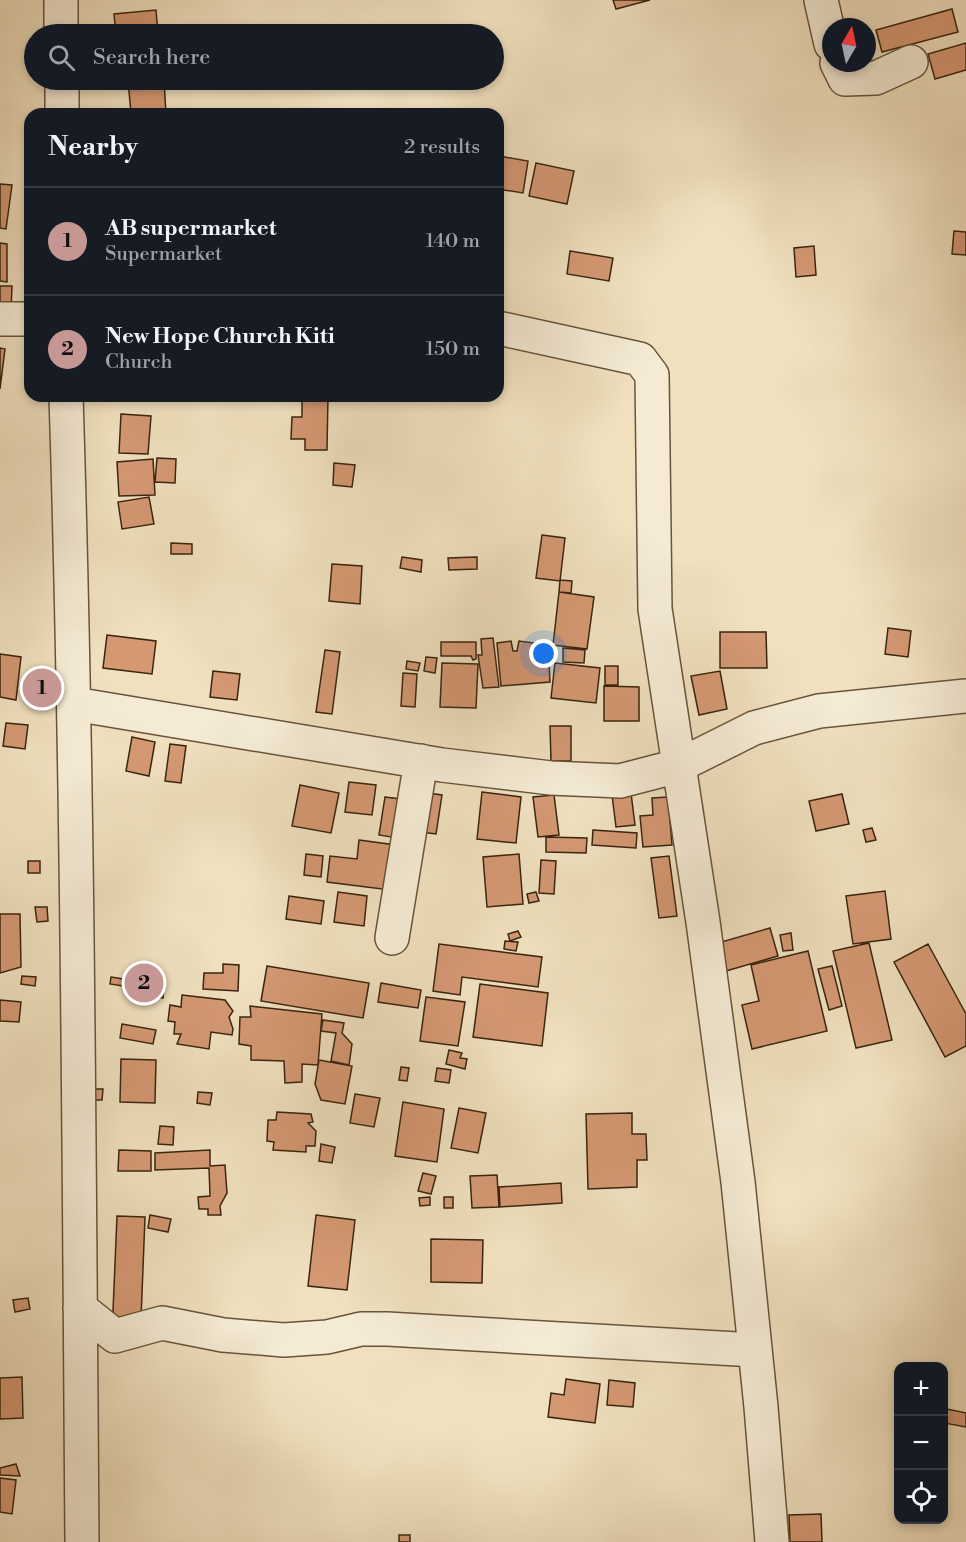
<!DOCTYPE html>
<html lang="en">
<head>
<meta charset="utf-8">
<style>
	:root { --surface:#171b24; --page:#20242c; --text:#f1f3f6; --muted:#9ea1a6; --line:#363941; --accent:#c59692 }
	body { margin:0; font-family:"Libre Bodoni",serif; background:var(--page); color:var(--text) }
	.controls { position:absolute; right:18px; bottom:18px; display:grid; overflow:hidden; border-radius:12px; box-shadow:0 3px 9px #0003 }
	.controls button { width:54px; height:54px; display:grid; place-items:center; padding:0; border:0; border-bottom:2px solid var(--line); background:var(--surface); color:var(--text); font:30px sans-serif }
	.compass { position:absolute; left:822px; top:18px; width:54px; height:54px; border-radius:50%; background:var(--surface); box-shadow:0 3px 9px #0003; rotate:9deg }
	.you { position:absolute; left:544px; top:654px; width:21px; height:21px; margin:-15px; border:4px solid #fff; border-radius:50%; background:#1a73e8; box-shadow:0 0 0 9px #1a73e833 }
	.badge { display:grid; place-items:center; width:39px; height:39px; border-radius:50%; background:var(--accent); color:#111; font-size:20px; font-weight:700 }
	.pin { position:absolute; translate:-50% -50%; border:3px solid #fff; box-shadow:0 2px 6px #0006 }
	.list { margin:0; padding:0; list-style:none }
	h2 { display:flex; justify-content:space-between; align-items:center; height:78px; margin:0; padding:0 24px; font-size:26px }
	h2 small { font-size:20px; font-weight:400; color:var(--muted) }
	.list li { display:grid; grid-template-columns:39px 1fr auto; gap:18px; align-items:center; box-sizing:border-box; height:108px; padding:0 24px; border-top:2px solid var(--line) }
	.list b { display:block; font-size:22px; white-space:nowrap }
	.list p { margin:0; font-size:20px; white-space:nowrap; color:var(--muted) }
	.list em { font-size:20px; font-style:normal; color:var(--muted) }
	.icon { flex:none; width:33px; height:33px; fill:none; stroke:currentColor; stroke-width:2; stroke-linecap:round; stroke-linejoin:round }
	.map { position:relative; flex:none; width:966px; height:1542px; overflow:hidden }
	.search { position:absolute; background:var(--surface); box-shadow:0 3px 9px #0003; left:24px; top:24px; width:480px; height:66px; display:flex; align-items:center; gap:15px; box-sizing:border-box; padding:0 21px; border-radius:33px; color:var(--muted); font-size:22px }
	.panel { position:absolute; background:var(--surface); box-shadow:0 3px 9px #0003; left:24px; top:108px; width:480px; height:294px; border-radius:18px }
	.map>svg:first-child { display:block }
	.building { fill:#d49873; stroke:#39250e; stroke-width:1.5 }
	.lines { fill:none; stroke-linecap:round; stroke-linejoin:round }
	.minor-casing { stroke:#67543a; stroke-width:36 }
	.minor { stroke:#f5ebd5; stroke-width:33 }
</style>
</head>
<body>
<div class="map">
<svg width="966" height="1542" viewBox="0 0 966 1542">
	<rect width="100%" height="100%" fill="#f0e0be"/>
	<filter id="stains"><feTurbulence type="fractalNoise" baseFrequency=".00333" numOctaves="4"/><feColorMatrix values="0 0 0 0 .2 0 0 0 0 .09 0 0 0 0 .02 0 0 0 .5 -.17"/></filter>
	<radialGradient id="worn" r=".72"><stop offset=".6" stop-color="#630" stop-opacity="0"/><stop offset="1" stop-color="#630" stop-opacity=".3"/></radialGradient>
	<path class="building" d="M613,0H650L616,9Z
		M952,9L958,32L882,52L876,30Z
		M156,10L158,34H116L114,14Z
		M966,43V70L935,79L928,54Z
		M128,80H164L166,114H131Z
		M499,156L528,161L523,193L498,189Z
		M536,163L574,171L567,204L529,196Z
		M0,184L12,185L6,229L0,228Z
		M954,231L966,232V255L952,254Z
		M0,243L7,244V282L0,281Z
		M814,246L816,275L796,277L794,248Z
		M570,251L613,258L609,281L567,274Z
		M0,286H12L11,310H0Z
		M0,348L5,349L0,389Z
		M302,396H328L327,450H305V439H291L292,417H302Z
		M121,414L151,416L148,454L119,453Z
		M157,458L176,459L175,483L155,482Z
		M153,459L155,495L119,496L117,462Z
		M334,463L355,465L352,487L333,485Z
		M149,497L154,524L122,529L118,502Z
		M542,535L565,538L560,581L536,578Z
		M171,543L192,544V554H171Z
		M402,557L422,560L421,572L400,568Z
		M477,557V569L449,570L448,558Z
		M332,564L362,566L360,604L329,601Z
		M560,580L572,581L571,593L559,592Z
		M559,592L594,597L587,649L553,645Z
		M888,628L911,631L908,657L885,654Z
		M720,632H766L767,668H720Z
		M107,635L156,641L152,674L103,668Z
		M493,638L499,687L483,688L478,655H482L481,639Z
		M511,641L513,651H517L519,641L548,645L550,682L501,686L497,643Z
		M441,642H476V659L473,660L471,656H441Z
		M563,648L585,650L584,663L563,662Z
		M325,650L340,652L332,714L316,712Z
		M0,654L21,657L16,700L0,697Z
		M426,657L437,658L435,673L424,671Z
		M407,661L420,663L418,671L406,669Z
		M442,663L478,664L476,708L440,707Z
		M555,663L600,668L596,703L551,698Z
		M605,666H618V685H605Z
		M213,671L240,674L237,700L210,697Z
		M720,671L727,709L699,715L691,676Z
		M403,673L417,674L415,707L401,706Z
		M604,686L639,687V721H604Z
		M6,723L28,725L25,749L3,746Z
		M550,726H571V761H551Z
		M132,737L155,742L149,776L126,771Z
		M170,744L186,746L181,783L165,781Z
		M349,782L376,785L372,815L345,812Z
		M300,785L339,793L331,833L292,826Z
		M482,792L521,797L516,843L477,839Z
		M428,793L442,795L436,834L421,832Z
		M631,793L635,825L616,827L612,795Z
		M842,794L849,824L816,831L809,801Z
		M554,795L559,835L538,837L533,797Z
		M385,797L409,800L403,839L379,835Z
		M668,797L672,845L643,847L640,816L653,815L652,798Z
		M872,828L876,840L866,842L863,830Z
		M593,830L637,833L636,848L592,845Z
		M546,837L587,838L586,853L546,852Z
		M359,840L396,845L390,890L327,882L330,856L357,859Z
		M306,854L323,856L321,877L304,875Z
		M519,854L523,904L487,907L483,857Z
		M669,856L677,916L659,918L651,858Z
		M541,860L556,861L554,894L539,893Z
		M28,861H40V873H28Z
		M885,891L891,939L853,944L846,896Z
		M338,892L367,896L364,926L334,922Z
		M536,892L539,901L529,903L527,894Z
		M289,896L324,901L321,924L286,919Z
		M35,907H47L48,921L37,922Z
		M0,914H20L21,967L0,973Z
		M770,928L778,956L719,973L711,945Z
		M518,931L521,937L510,941L508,934Z
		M791,933L793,950L783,951L780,935Z
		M505,941L518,942L516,951L504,949Z
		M869,943L892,1040L856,1048L833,951Z
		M439,944L542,957L538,987L462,977L460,995L433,991Z
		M928,944L966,1014V1046L945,1057L894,962Z
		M808,951L827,1031L752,1049L742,1005L759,1001L751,965Z
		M223,964L239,965L238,991L203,989L204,973H223Z
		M267,966L369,983L363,1018L261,1001Z
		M832,966L842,1006L829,1010L818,969Z
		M22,976L36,977L35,986L21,984Z
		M111,977L136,981L135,988L110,984Z
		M381,983L421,990L418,1008L378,1002Z
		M480,984L548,993L542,1046L473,1037Z
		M140,985L164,987L163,998L139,996Z
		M182,995L225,1000L233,1011L229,1017L233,1029L232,1035L211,1032L209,1049L177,1044L181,1034H174L175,1022L168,1021L170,1005L181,1007Z
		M426,997L465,1002L458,1046L420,1041Z
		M0,1000L21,1002L19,1022L0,1021Z
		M250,1006L322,1014L318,1065L302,1064V1082L285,1083L284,1061L251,1060V1046L239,1044L240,1017H251Z
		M323,1020L344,1023L342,1033L352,1044L349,1065L331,1061L336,1033L321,1031Z
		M122,1024L156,1030L153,1044L120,1038Z
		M449,1050L462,1053L460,1058L467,1059L465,1069L446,1064Z
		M121,1059L156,1060L155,1103L120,1102Z
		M319,1060L352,1066L345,1104L321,1100L315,1084Z
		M401,1067L409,1068L407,1081L399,1080Z
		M437,1068L451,1070L449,1083L435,1081Z
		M93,1089H103L102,1100H93Z
		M198,1092L212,1093L210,1105L197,1103Z
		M355,1094L380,1098L374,1127L350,1123Z
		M403,1102L444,1109L437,1162L395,1156Z
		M459,1108L486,1113L478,1153L451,1148Z
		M277,1112L311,1114L313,1122L308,1123L316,1131L315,1146H306V1152L273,1150L274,1142L267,1141L268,1120H276Z
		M632,1113V1134H646L647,1160H637V1187L588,1189L586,1114Z
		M160,1126L174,1127L173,1145L158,1144Z
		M321,1144L335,1147L332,1163L319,1161Z
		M119,1150L151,1151V1171H118Z
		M210,1150V1166L225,1165L227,1193L220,1206L221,1215H208V1209H199L198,1197L210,1196L209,1168L155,1170V1153Z
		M423,1173L436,1176L431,1194L418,1191Z
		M497,1175L499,1207L472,1208L470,1176Z
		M561,1183L562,1203L500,1207L499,1187Z
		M430,1197V1205L420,1206L419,1198Z
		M444,1197H453V1208H444Z
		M150,1215L171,1219L168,1232L148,1228Z
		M316,1215L355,1220L347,1290L308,1286Z
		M117,1216L145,1217L141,1319L117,1324L113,1311Z
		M431,1239L483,1240L482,1283L431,1282Z
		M28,1298L30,1309L15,1312L13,1300Z
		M22,1377L23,1418L0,1419V1378Z
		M566,1379L600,1384L595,1423L548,1417L551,1393L564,1395Z
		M609,1380L635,1383L633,1407L607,1405Z
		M947,1409L966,1413V1427L944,1423Z
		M16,1464L20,1476L0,1475V1468Z
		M0,1478L16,1480L12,1514L0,1512Z
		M821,1514L822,1542H790L789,1515Z
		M399,1535H410V1542H399Z"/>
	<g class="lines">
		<defs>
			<path id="minor" d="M61,0V34
				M821,0L831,44
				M837,63L845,79L876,78L911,62
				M62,80V114
				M0,319H30
				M498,328L640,359L652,375L655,609L703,922L738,1182L761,1407L772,1542
				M66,396C78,778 79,1160 82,1542
				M74,704L442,765L551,778L620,781L678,766L754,728L819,711L966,696
				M392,938L421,761
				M80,1308L115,1336L162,1323L223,1335L284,1340L327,1337L361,1329H387L755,1350"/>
		</defs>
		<use href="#minor" class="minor-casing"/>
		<use href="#minor" class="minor"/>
	</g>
	<rect width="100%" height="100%" filter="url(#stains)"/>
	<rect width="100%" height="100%" fill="url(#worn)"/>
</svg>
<div class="controls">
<button>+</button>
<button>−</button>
<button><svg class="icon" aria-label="locate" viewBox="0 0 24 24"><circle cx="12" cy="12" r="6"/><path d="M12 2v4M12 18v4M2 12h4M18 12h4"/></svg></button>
</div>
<svg class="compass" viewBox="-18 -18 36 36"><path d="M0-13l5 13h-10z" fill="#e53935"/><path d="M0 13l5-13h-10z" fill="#9ea1a6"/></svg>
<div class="you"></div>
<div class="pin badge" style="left:42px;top:688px">1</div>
<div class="pin badge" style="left:144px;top:983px">2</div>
<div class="search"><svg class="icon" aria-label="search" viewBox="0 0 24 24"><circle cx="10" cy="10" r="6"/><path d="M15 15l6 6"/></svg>Search here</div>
<section class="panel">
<h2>Nearby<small>2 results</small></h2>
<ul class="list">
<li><span class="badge">1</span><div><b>AB supermarket</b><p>Supermarket</p></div><em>140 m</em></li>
<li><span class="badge">2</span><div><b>New Hope Church Kiti</b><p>Church</p></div><em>150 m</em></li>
</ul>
</section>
</div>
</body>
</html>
